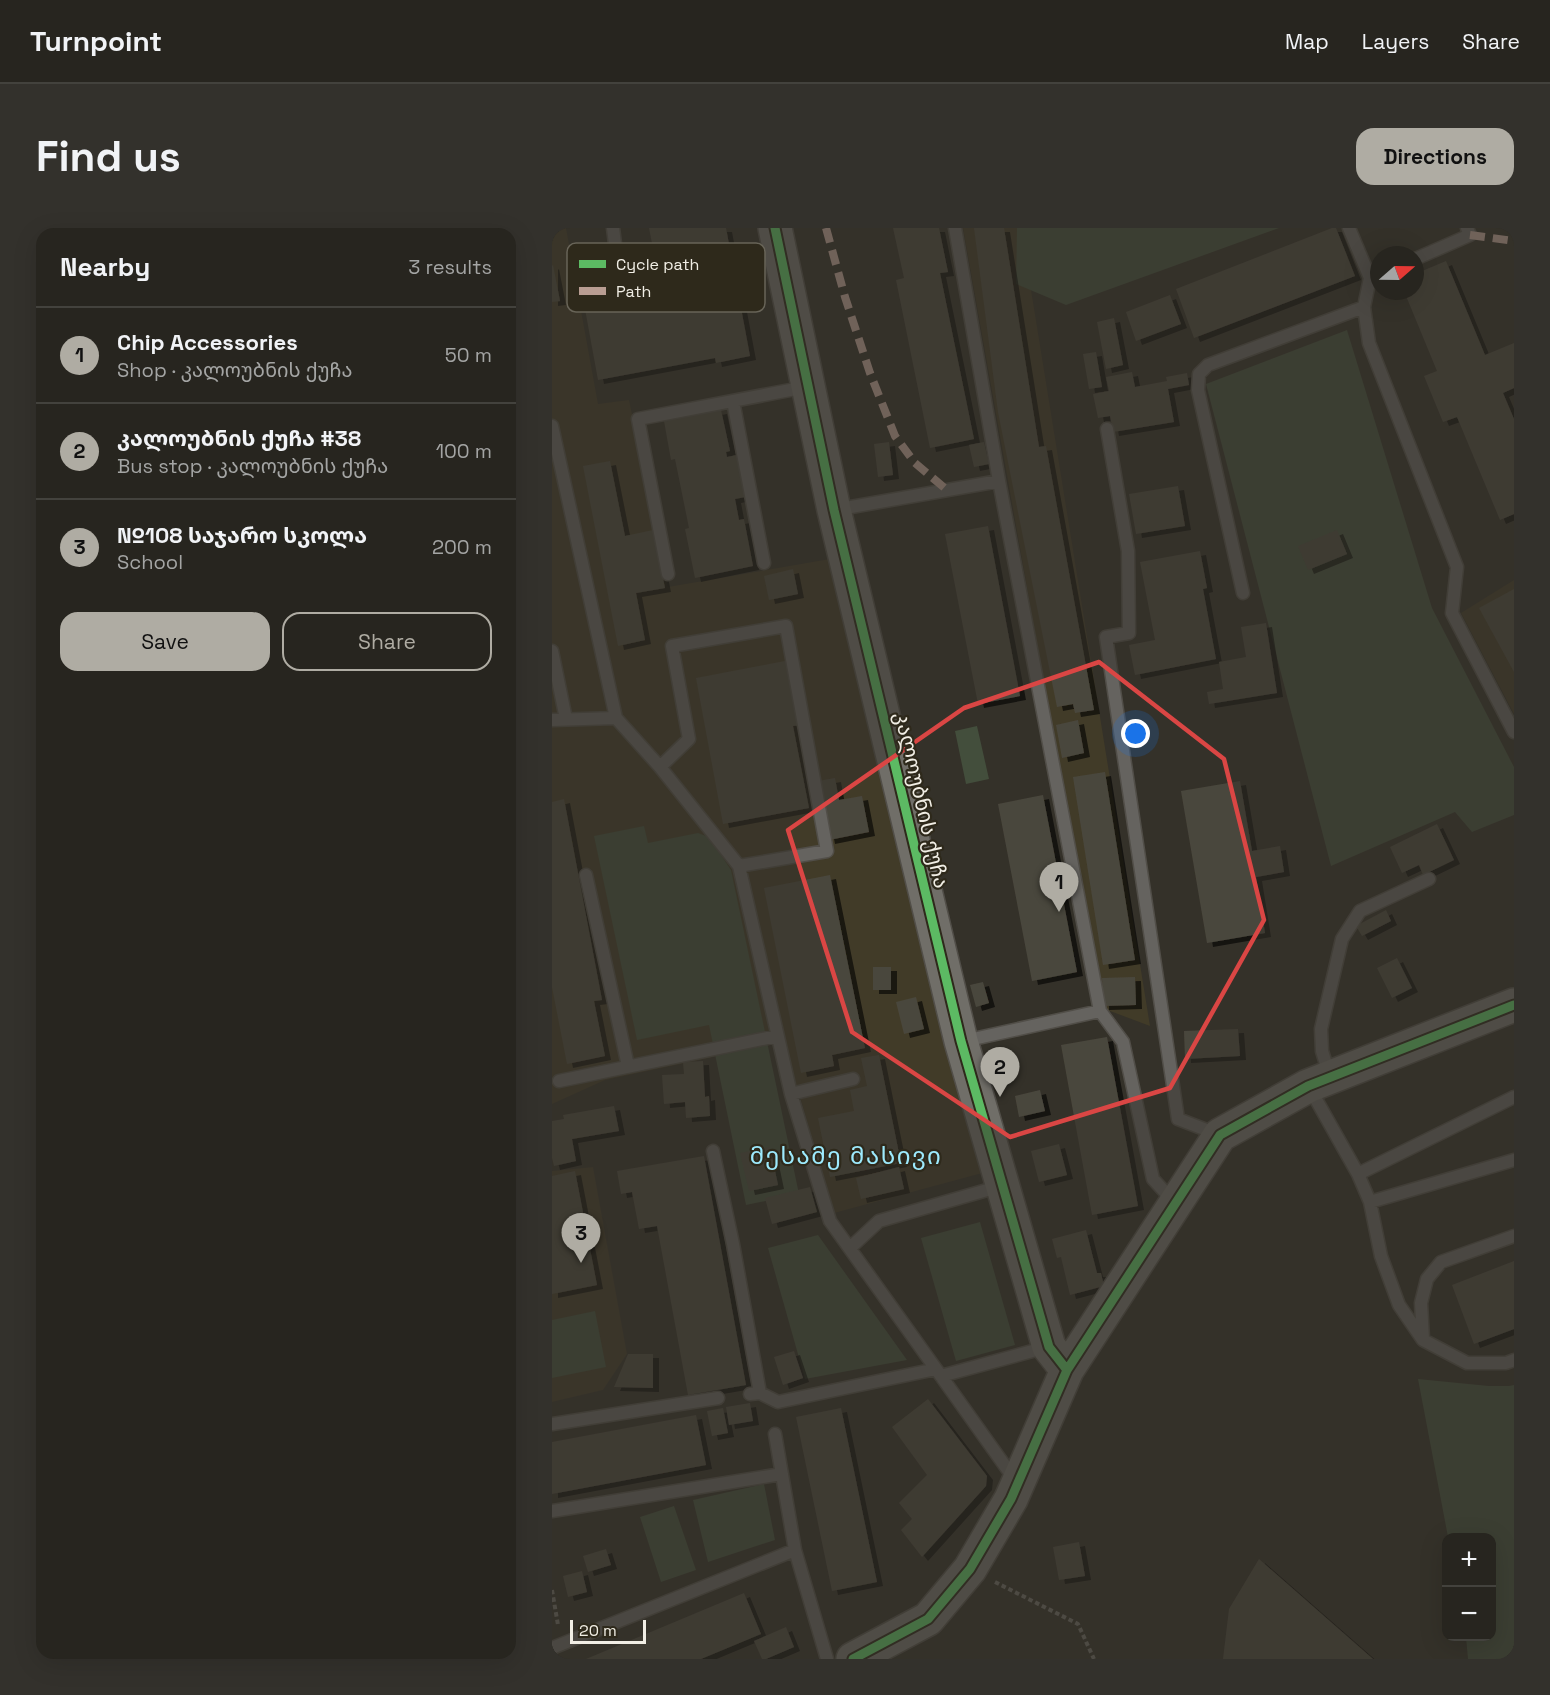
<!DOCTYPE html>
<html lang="en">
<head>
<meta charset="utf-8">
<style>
	:root { --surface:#27251f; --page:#33312c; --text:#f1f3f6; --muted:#a4a5a4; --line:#43423d; --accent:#afaca3 }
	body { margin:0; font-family:"Space Grotesk","Noto Sans Georgian",sans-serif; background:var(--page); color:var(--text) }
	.controls { position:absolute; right:18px; bottom:18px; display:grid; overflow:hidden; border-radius:12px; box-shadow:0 6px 24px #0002 }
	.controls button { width:54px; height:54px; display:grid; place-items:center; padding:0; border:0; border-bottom:2px solid var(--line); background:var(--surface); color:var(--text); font:30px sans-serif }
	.compass { position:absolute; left:818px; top:18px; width:54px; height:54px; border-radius:50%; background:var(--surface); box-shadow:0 6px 24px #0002; rotate:70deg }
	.scale { position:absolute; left:18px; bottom:15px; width:76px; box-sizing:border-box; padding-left:6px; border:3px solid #f1eee5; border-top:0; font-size:16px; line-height:21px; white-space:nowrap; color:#f1eee5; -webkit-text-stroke:4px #2e291b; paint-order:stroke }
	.you { position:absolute; left:584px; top:506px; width:21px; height:21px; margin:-15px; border:4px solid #fff; border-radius:50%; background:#1a73e8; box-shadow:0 0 0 9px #1a73e833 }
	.badge { display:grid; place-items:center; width:39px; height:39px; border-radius:50%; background:var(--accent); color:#111; font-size:20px; font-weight:700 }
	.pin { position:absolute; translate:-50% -50px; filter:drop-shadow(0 2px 3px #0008) }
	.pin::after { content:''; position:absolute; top:32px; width:21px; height:18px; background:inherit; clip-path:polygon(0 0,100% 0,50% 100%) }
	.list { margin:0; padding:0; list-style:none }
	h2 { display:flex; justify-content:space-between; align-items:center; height:78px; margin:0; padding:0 24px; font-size:26px }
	h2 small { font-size:20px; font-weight:400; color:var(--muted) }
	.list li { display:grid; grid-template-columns:39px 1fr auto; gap:18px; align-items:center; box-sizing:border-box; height:96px; padding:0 24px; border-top:2px solid var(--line) }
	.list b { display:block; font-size:22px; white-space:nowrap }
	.list p { margin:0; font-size:20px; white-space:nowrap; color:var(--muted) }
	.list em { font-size:20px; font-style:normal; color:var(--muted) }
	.actions { display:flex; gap:12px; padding:18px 24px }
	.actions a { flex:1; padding:14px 0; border:2px solid var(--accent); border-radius:18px; text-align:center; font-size:21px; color:var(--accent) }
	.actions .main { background:var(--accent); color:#111 }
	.map { position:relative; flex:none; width:962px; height:1431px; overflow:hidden; border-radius:18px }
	header { display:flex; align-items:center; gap:36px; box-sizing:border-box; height:84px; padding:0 30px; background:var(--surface); border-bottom:2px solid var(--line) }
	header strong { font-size:28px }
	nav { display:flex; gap:33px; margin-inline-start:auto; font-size:21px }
	.intro { display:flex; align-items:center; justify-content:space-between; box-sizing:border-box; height:144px; padding:0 36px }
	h1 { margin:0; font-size:42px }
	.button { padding:15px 27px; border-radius:18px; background:var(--accent); color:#111; font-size:21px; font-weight:700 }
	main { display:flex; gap:36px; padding:0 36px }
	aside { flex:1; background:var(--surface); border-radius:18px; box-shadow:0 6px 24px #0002 }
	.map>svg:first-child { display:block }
	.built { fill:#413b28 }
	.education { fill:#403a29 }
	.green { fill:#434e3c }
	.building { fill:#4a473d; filter:url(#shadow) }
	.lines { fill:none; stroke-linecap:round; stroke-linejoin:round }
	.lane-casing { stroke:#514e48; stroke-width:15 }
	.secondary-casing { stroke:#514e48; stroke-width:36 }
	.path { stroke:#6a6863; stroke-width:4; stroke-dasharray:4.5 3; stroke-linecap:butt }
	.lane { stroke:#65635f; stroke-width:12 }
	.secondary { stroke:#706e68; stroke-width:33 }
	.quiet { stroke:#b99d93; stroke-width:8; stroke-dasharray:15 8; stroke-linecap:butt }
	.cycleway-casing { stroke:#2e291b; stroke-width:13 }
	.cycleway { stroke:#5cba63; stroke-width:9 }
	.marked { fill:none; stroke:#da4644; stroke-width:4.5; stroke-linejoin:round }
	.labels { text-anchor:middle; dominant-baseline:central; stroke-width:4.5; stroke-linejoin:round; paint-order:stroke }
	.street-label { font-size:21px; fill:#f1eee5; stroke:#2e291b }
	.quarter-label { font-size:24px; letter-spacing:1.5px; fill:#9deafd; stroke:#2e291b }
	.key { fill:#2e291b; stroke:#686458; stroke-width:1.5 }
	.key-label { font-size:16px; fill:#f1eee5 }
</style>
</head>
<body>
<header>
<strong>Turnpoint</strong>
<nav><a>Map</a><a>Layers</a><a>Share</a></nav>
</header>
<div class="intro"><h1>Find us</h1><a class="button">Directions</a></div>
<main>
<aside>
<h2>Nearby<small>3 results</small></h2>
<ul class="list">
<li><span class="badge">1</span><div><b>Chip Accessories</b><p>Shop · კალოუბნის ქუჩა</p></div><em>50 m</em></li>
<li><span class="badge">2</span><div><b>კალოუბნის ქუჩა #38</b><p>Bus stop · კალოუბნის ქუჩა</p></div><em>100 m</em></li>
<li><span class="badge">3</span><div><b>№108 საჯარო სკოლა</b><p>School</p></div><em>200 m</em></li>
</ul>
<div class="actions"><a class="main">Save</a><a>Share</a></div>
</aside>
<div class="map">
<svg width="962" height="1431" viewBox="0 0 962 1431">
	<defs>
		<filter id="shadow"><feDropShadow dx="6" dy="4" stdDeviation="0" flood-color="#0009"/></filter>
	</defs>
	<rect width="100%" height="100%" fill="#343129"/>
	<path class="built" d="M0,0H14L46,176L77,172L116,359L278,331L434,944L282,985L232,814L53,852L0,876Z
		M411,0H469L598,798L550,780Z
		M962,352V486L909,385Z"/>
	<path class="education" d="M41,939L75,1126L51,1162L0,1174V943Z"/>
	<path class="green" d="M465,0H727L514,77L464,56Z
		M795,102L880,380L962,539V587L920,604L903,584L779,638L654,156Z
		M425,498L437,551L414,556L403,503Z
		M92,598L96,615L146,605L157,609L179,642L247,966L194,977L157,797L85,812L42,608Z
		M428,994L463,1117L404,1133L369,1010Z
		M266,1007L355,1132L253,1151L216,1020Z
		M43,1083L54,1139L0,1150V1092Z
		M866,1151L937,1158H957L962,1157V1431H916L914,1409L939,1408V1310L896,1309Z
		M212,1256L223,1312L156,1334L141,1272Z
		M122,1278L144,1342L109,1354L88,1289Z"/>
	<path class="building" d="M97,0H174L198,128L164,135L163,130L46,152L33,81L95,70L96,75L111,72Z
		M341,0H387L396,44L388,45L422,211L378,220L344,52L352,50Z
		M422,0H452L487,219L494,218L542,482L523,485L521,476L505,479L446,184Z
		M780,0H784L803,48L642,110L624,61Z
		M894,33L933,127L962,115V160L951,165L962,191V286L948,292L905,189L891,194L872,148L885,143L852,63H863V46Z
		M1,37L8,73L0,74V38Z
		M618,67L629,96L584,113L574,84Z
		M562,90L571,137L554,141L545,94Z
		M544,124L550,159L537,161L531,126Z
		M580,144L583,159L615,153L614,149L635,145L637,157L616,161L622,194L561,204L558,188L546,190L541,166L557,163L554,149Z
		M169,182L178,223L174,224L175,229L190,226L198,268L183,271L187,292L192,291L201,338L143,350L133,301L137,300L123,231L119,232L112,193Z
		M337,214L341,247L326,249L322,216Z
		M432,214L437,236L422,239L417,217Z
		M58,233L73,308L101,302L113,360L84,365L93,412L66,418L31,238Z
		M626,258L633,298L584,306L577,266Z
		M436,298L468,468L426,476L393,306Z
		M785,302L795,326L756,342L746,318Z
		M648,323L655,360L651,361L664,431L583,447L577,417L603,412L588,334Z
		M241,341L246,366L217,372L212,348Z
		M962,361V444L927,380Z
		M714,395L725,465L657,476L655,464L671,461L667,434L694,429L689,399Z
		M238,432L250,497L241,498L257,580L171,596L144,450Z
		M526,492L532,525L510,530L504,497Z
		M553,544L583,732L551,737L521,549Z
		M283,550L287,572L310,568L317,604L277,612L266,553Z
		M688,553L700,623L728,618L732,644L704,649L713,705L655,715L629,563Z
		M491,567L525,744L480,753L446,576Z
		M12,571L50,772L42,773L53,828L15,836L0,759V574Z
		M885,596L902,632L871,647L867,637L850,645L838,619Z
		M278,647L313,820L280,827L282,838L249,845L212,660Z
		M834,682L839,693L810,708L804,698Z
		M845,730L860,760L840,770L825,740Z
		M321,739H339V762H321Z
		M583,749L584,777L551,778L550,750Z
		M431,754L437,775L424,779L418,757Z
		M364,769L372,801L352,806L344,774Z
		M686,801L688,828L633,831L632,803Z
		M555,809L586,978L540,987L509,817Z
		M327,827L349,935L278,949L266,890L302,883L298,862L315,858L309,830Z
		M151,833L153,869L157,868L158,888L134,890L133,874L112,876L110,847L132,846L131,834Z
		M488,862L493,883L467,889L463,868Z
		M62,878L67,903L20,911L24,933L2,938L0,930V893L12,891L11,887Z
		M507,916L515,947L487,954L479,923Z
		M218,919L226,957L197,963L188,925Z
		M152,928L194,1157L136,1167L105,998L87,1001L80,964L69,966L65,943Z
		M347,939L352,961L309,971L304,950Z
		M23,943L45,1057L0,1066V948Z
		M258,959L265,984L220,996L213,970Z
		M534,1002L545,1045H549L552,1058L518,1067L509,1029L505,1030L500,1011Z
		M962,1033V1101L922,1116L900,1057Z
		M242,1123L251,1150L231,1157L222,1129Z
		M76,1126H101V1160L62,1159Z
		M376,1171L435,1248L434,1258L370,1329L349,1302L360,1291L347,1275L375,1247L340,1199Z
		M198,1175L201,1193L177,1197L174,1179Z
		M171,1180L176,1205L160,1208L155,1183Z
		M289,1180L325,1354L280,1363L244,1189Z
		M144,1187L154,1237L0,1266V1214Z
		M527,1314L533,1348L507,1352L501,1319Z
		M54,1321L59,1337L36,1344L31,1328Z
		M707,1331L821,1431H671L677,1381Z
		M30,1343L35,1364L16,1369L11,1348Z
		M192,1365L209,1406L149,1431H34Z
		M234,1399L242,1419L214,1431H210L202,1413Z"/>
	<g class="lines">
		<defs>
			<path id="lane" d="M61,0L67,47
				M403,0L447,253L548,783L571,814L601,951L622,974
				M797,0L818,50L812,79L817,115L905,339L900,385L962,504
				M863,31L918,7L915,0
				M181,173L212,335
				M0,198L64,490L108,539L187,638L239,866L278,993L384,1141
				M555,201L576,323L577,405L554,409L626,891L665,906
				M282,282L447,253
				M116,346L86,191L254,159
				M691,365L646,162L647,146L656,137L812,79
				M0,423L14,491
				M0,492L64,490
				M108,539L137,511L120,418L234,398L275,623L187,638
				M34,647L76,838
				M412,813L548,783
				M778,849L770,823L769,801L790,711L808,683L877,651
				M7,853L225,808
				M757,859L806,946L818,974L829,1028L847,1077L871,1112L915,1135H954L962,1132
				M239,866L301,851
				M161,923L181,1016L208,1165
				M806,946L962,869
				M818,974L962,932
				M298,1020L327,993L449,958
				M871,1111L869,1075L875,1051L889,1034L962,1008
				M389,1148L495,1119
				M198,1166L208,1165L226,1174L384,1141L463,1252
				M0,1196L166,1170
				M223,1206L243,1322L275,1431
				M0,1283L230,1246
				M0,1420L243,1322"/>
			<path id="secondary" d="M223,0L282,282L409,813L497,1119L515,1142
				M301,1431L376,1391L418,1341L459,1271L515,1142L668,907L756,858L962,777"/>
		</defs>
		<use href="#lane" class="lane-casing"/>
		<use href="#secondary" class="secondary-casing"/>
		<path class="path" d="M443,1354L526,1396L542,1431
			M0,1362L6,1397"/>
		<use href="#lane" class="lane"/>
		<use href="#secondary" class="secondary"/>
		<path class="quiet" d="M274,0L293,69L318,145L343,208L363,235L395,262
			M918,7L962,13"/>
		<defs>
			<path id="cycleway" d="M223,0L282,282L409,813L497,1119L515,1142
				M301,1431L376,1391L418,1341L459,1271L515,1142L668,907L756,858L962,777"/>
		</defs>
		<use href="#cycleway" class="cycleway-casing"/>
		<use href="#cycleway" class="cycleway"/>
	</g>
	<path d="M0 0H962V1431H0ZM547,434L672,531L712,692L618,860L458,909L300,804L236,602L412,480Z" fill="#343129" fill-opacity=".55" fill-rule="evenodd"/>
	<path class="marked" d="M547,434L672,531L712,692L618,860L458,909L300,804L236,602L412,480Z"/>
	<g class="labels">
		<g class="street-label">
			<text transform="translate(370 572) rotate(77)">კალოუბნის ქუჩა</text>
		</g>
		<g class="quarter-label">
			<text x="294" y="927">მესამე მასივი</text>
		</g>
	</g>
	<rect x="15" y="15" width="198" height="69" rx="9" class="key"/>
	<rect x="27" y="32" width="27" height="8" fill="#5cba63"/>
	<rect x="27" y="59" width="27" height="8" fill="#b99d93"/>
	<g class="key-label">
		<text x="64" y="42">Cycle path</text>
		<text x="64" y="69">Path</text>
	</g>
</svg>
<div class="controls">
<button>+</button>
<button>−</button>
</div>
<svg class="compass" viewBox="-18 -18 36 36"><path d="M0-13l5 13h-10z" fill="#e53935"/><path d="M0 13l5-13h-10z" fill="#a4a5a4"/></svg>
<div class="scale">20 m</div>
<div class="you"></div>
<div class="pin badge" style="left:507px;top:684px">1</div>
<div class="pin badge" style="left:448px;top:869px">2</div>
<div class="pin badge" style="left:29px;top:1035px">3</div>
</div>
</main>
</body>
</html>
